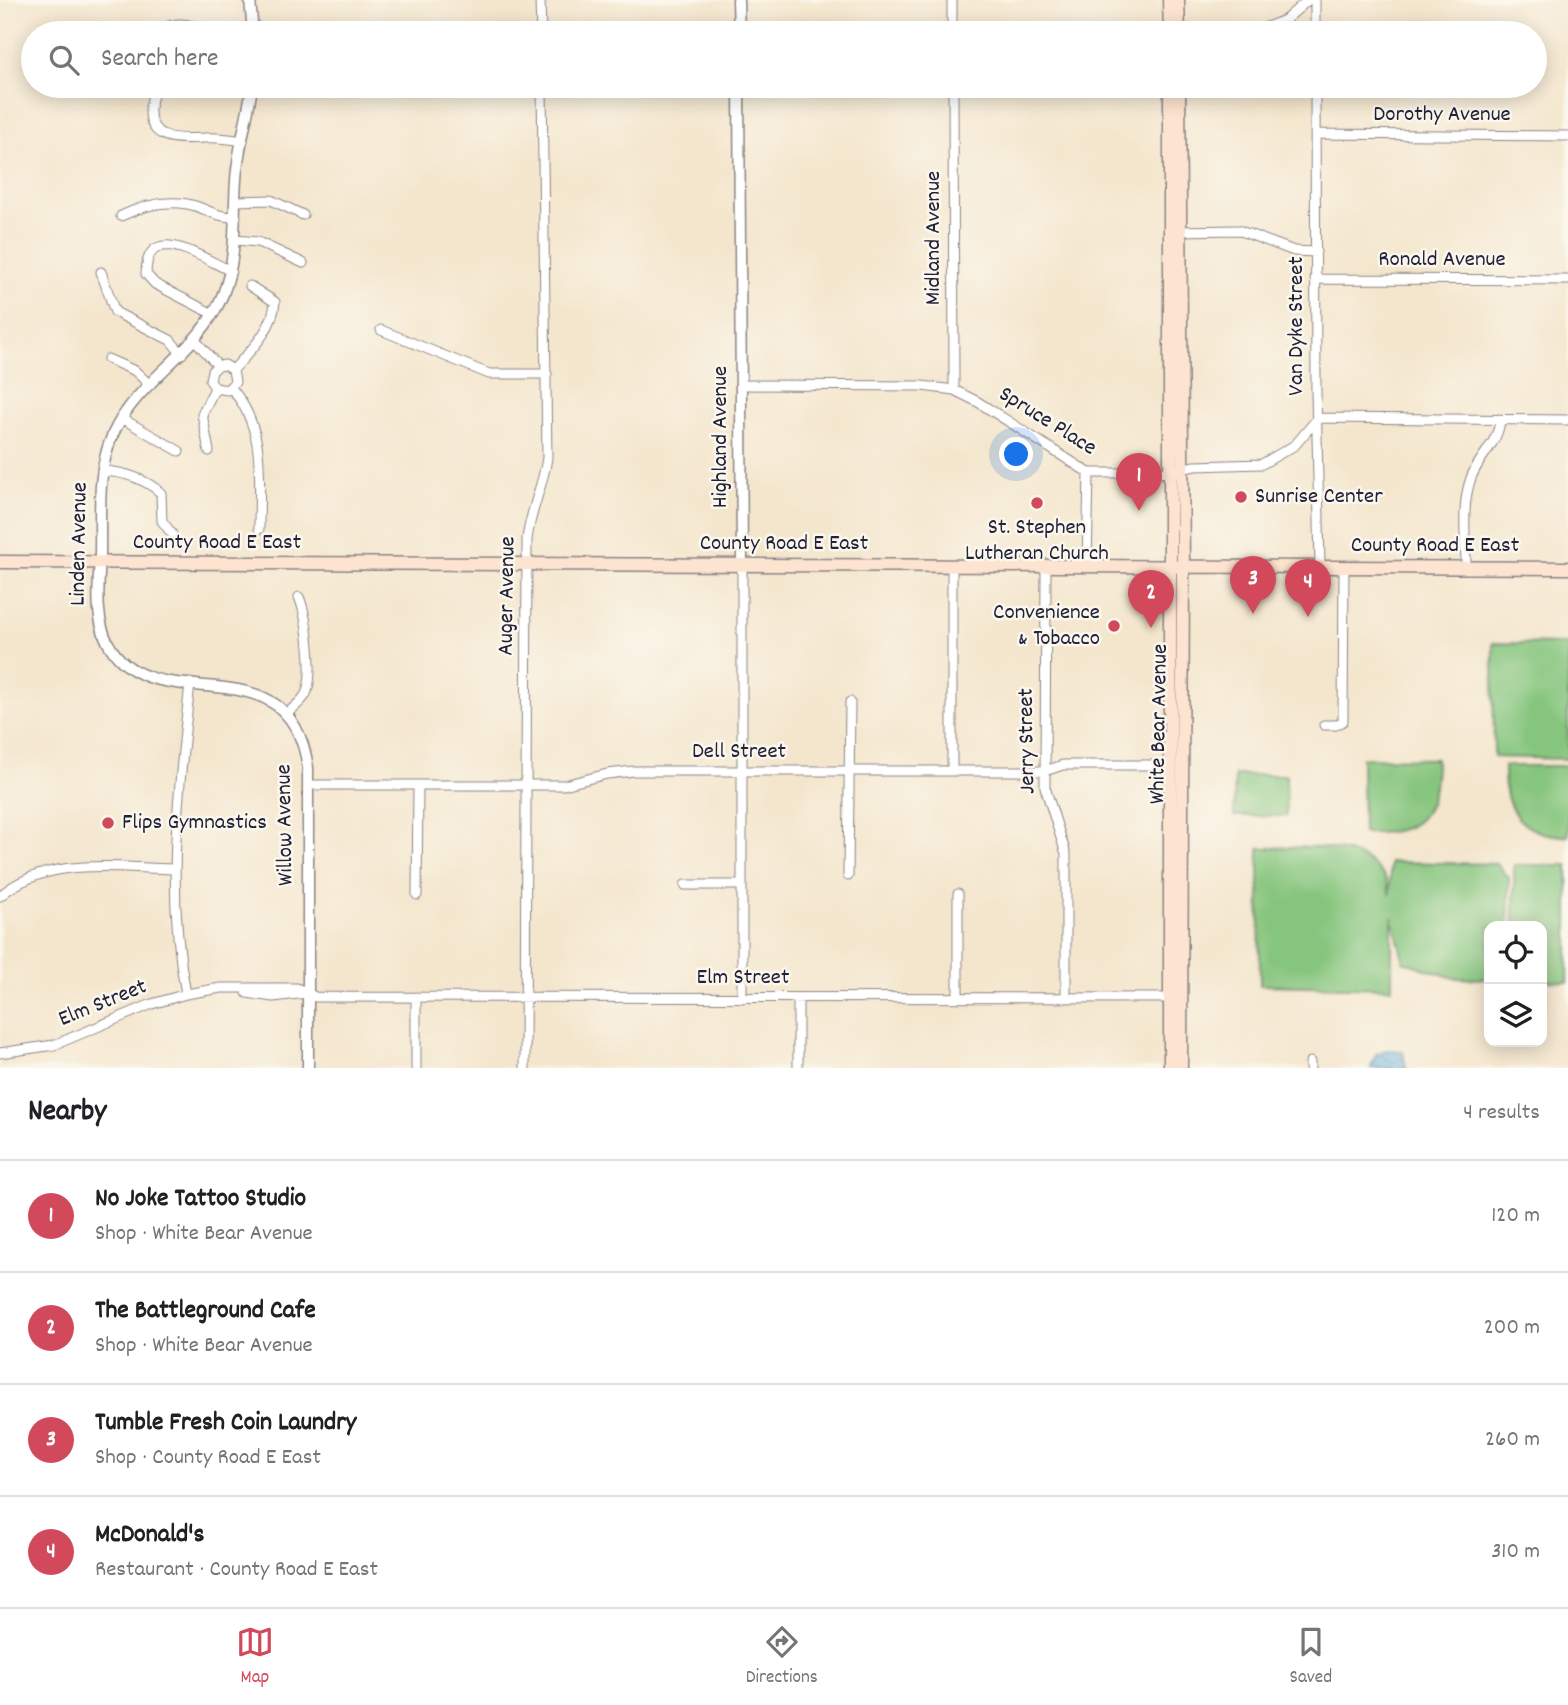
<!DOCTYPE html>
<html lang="en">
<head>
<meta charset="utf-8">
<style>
	:root { --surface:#fff; --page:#f6f6f6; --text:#202124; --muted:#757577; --line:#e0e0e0; --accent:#d1495b }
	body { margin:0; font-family:Dekko,sans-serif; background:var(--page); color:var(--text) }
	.controls { position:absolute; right:21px; bottom:21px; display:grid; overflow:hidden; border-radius:14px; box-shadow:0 4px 18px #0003 }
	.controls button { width:63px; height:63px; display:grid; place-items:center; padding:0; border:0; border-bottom:2px solid var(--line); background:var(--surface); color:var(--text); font:35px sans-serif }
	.you { position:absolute; left:1017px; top:455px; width:24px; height:24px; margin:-18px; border:5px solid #fff; border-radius:50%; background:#1a73e8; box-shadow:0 0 0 10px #1a73e833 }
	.badge { display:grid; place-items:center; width:46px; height:46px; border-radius:50%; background:var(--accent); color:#fff; font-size:23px; font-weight:700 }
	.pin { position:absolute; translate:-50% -58px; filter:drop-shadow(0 2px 4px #0008) }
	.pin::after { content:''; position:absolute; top:37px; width:24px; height:21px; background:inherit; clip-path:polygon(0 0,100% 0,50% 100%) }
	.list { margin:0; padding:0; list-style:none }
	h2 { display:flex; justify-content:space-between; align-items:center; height:91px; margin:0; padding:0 28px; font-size:30px }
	h2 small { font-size:23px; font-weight:400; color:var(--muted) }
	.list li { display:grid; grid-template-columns:46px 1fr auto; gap:21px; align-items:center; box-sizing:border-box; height:112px; padding:0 28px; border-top:2px solid var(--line) }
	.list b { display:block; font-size:26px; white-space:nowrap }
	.list p { margin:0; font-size:23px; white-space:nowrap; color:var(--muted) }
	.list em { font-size:23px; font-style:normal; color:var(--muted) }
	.icon { flex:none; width:38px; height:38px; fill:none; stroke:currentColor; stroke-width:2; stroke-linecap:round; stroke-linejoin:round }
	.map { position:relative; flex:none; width:1568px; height:1068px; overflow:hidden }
	.search { position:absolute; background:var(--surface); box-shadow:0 4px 18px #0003; left:21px; right:21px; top:21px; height:77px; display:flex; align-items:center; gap:18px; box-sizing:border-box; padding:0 24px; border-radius:38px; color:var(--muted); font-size:26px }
	.sheet { height:539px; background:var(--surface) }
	nav { display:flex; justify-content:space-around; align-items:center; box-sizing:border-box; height:98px; border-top:2px solid var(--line); background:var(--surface); font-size:19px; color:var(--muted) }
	nav a { display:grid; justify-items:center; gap:4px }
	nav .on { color:var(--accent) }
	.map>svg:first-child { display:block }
	.pitch { fill:#85c57d; stroke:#54745c; stroke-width:2 }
	.water { fill:url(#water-waves); stroke:#446a8e; stroke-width:2 }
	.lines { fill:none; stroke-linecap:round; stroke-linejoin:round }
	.minor-casing { stroke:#8b8484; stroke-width:11 }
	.tertiary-casing { stroke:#8b8484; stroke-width:13 }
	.secondary-casing { stroke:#8b8484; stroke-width:15 }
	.minor { stroke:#fff; stroke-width:9 }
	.tertiary { stroke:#fff; stroke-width:10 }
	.secondary { stroke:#fde4d0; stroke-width:12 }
	.poi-dot { fill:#d1495b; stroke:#fbf7ec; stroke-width:2.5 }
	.labels { text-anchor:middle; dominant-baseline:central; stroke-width:5; stroke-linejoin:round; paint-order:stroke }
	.street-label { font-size:23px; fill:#22223b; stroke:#fbf7ec }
	.poi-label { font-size:23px; fill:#22223b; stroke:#fbf7ec; text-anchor:start }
</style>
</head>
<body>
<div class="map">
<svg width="1568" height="1068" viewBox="0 0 1568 1068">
	<defs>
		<pattern id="water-waves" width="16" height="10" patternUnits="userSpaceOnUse" patternTransform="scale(1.75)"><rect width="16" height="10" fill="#67b3e0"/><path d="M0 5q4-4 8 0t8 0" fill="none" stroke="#5491b7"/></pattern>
	</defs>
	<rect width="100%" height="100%" fill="#fbf7ec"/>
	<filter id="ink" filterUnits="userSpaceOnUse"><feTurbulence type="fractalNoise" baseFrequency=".0143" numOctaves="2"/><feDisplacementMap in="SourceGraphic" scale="14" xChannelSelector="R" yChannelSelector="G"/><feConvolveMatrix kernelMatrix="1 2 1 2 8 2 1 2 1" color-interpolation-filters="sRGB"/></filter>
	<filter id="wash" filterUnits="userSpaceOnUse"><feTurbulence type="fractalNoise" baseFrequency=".00686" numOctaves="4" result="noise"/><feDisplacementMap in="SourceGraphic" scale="28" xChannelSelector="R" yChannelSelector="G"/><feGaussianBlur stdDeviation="1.57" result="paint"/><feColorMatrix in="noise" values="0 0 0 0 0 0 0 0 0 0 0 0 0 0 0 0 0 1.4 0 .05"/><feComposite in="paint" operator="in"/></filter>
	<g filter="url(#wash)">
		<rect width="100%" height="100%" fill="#f4e6cd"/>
		<path class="pitch" d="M1493,643L1568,644V759L1494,757Z
			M1362,758L1436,759C1435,815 1422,835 1363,833Z
			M1504,766H1568V836C1521,836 1503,811 1504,766Z
			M1235,775H1286V816H1234Z
			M1259,848C1299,848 1355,839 1383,875C1388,880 1388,889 1390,895V862L1497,864L1509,878L1508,926H1489V979L1454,978L1404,962L1392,917V988L1260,985Z
			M1514,865H1568V982L1547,981L1542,976V926H1514Z"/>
		<path class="water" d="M1386,1050L1403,1051L1406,1068H1371L1376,1054Z"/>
	</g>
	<g filter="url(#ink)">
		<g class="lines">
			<defs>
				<path id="minor" d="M540,0L541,33
					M952,0V33
					M1315,0V33
					M159,33C176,15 197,29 218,32C230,33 242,33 253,33
					M1251,33L1285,20L1308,0
					M155,86C154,93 151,101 150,108C148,143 181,139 204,138C217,137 230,139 243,141
					M497,86H532
					M953,86L954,390
					M1315,86L1316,393L1320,565
					M1316,134L1568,136
					M235,201L271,200L303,215
					M121,216C142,206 163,200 187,204C206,207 212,217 236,217
					M1176,231L1238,230L1294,251L1316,252
					M235,240L258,242L303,263
					M101,272L115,312L170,340L182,354
					M1315,279L1568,280
					M213,314L155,284L146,274C146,219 204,259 231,271
					M381,330L489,374H547
					M195,340L218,366L225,365L233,370L235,382L227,390L215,388L210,380L212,371L218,366
					M108,359L135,371L150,385
					M233,370C251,350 273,330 275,302L250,286
					M742,385L922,386L954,390L978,402L1089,473H1160L1195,466L1262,464L1295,445L1318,418L1568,420
					M231,388C267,429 259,479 259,529
					M121,418L179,451
					M209,451L202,414L215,388
					M102,471C124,472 144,478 161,493L162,521L172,534
					M1046,565L1045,787L1066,854V998
					M1087,565L1089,473
					M1466,567C1466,539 1461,505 1471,478C1479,456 1499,443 1500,419
					M286,714C293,708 301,703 306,694C315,675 307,616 299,597
					M1324,725H1336L1343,721L1344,566
					M952,771V565
					M308,785H564L607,774L634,771H1045L1063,765H1172
					M848,876L850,702
					M685,885H742
					M417,895L418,786
					M0,896C47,856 115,868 173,869
					M247,993L273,997L307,993
					M186,994C165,884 179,792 190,683
					M416,997V1068
					M742,998V565
					M798,998V1068
					M958,998V894
					M0,1053L54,1045L152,1004L186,994L221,988H297L315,997L1175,998
					M525,1068L527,540C530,511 543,486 547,458L542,86
					M1310,1068V1062"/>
				<path id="tertiary" d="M250,0L253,33
					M738,0L739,33
					M252,86C248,117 238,148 236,180C233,219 238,256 223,294C200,352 138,379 113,434C96,471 101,515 100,555C99,583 94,617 108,643C153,726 290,636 308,768V1068
					M739,86L742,565"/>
				<path id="secondary" d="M1169,0L1170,33
					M1178,0L1179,33
					M1170,86V1068
					M1179,86L1183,565L1181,1068
					M0,562L1568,568"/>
			</defs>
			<use href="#minor" class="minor-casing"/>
			<use href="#tertiary" class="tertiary-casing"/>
			<use href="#secondary" class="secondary-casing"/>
			<use href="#minor" class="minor"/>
			<use href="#tertiary" class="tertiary"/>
			<use href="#secondary" class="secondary"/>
		</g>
	</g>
	<g class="poi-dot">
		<circle cx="1241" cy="497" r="7"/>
		<circle cx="1037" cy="503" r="7"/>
		<circle cx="1114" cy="626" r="7"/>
		<circle cx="108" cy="823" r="7"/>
	</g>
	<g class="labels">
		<g class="street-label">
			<text x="1442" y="115">Dorothy Avenue</text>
			<text transform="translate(934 238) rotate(-90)">Midland Avenue</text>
			<text x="1442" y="260">Ronald Avenue</text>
			<text transform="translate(1297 326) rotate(-90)">Van Dyke Street</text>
			<text transform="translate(1047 422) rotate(32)">Spruce Place</text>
			<text transform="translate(721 437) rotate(-90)">Highland Avenue</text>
			<text x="217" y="543">County Road E East</text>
			<text transform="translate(80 544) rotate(-89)">Linden Avenue</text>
			<text x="784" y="544">County Road E East</text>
			<text x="1435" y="546">County Road E East</text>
			<text transform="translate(508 596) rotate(-89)">Auger Avenue</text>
			<text transform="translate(1160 724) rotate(-89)">White Bear Avenue</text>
			<text transform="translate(1028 741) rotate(-91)">Jerry Street</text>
			<text x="739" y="752">Dell Street</text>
			<text transform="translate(286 825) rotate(-91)">Willow Avenue</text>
			<text x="743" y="978">Elm Street</text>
			<text transform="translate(103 1004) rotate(-22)">Elm Street</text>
		</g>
		<g class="poi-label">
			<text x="1255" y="497">Sunrise Center</text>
			<text x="1037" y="528" text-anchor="middle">St. Stephen<tspan x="1037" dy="26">Lutheran Church</tspan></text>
			<text x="1100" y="613" text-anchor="end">Convenience<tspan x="1100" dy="26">&amp; Tobacco</tspan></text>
			<text x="122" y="823">Flips Gymnastics</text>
		</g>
	</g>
</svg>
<div class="controls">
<button><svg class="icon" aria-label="locate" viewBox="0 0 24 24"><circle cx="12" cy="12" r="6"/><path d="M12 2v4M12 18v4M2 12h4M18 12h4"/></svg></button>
<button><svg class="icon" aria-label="layers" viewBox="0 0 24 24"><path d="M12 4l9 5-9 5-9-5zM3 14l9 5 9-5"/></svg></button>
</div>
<div class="you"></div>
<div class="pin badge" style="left:1139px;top:511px">1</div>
<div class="pin badge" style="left:1151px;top:628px">2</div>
<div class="pin badge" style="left:1253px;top:614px">3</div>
<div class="pin badge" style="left:1308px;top:617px">4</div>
<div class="search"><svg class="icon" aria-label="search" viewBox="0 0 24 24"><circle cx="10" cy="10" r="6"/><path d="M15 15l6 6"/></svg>Search here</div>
</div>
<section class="sheet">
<h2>Nearby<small>4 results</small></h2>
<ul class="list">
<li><span class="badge">1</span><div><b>No Joke Tattoo Studio</b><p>Shop · White Bear Avenue</p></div><em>120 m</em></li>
<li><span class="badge">2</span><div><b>The Battleground Cafe</b><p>Shop · White Bear Avenue</p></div><em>200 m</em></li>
<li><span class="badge">3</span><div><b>Tumble Fresh Coin Laundry</b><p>Shop · County Road E East</p></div><em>260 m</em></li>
<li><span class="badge">4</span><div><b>McDonald's</b><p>Restaurant · County Road E East</p></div><em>310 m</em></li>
</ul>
</section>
<nav>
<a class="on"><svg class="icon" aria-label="map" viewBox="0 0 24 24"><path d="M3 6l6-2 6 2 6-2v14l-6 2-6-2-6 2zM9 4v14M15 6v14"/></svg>Map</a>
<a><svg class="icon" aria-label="directions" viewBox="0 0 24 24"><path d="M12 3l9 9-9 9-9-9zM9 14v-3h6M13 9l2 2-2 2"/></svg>Directions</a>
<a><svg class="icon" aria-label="saved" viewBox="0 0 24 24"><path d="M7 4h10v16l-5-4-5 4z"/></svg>Saved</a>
</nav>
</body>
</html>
